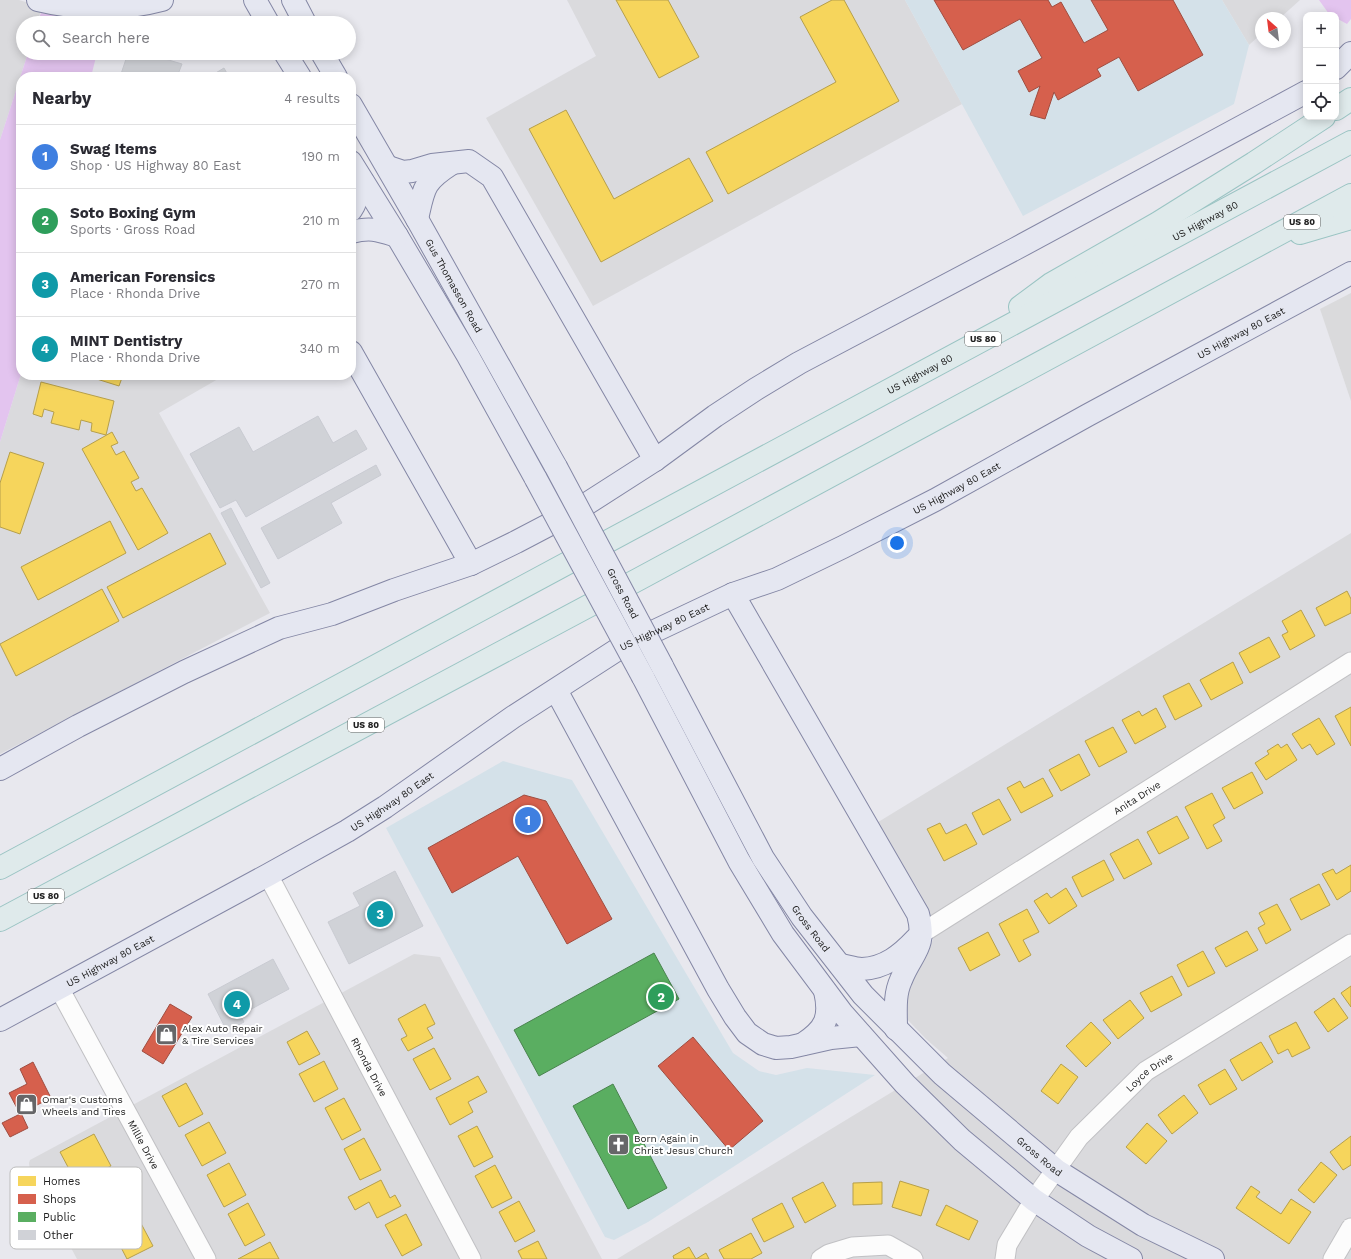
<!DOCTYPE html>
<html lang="en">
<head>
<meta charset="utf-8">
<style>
	:root { --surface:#fff; --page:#f2f2f3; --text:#2b2b33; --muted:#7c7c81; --line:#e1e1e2; --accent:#7c3aed }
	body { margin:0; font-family:"Work Sans",sans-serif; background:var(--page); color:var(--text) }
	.controls { position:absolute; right:12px; top:12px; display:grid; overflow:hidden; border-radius:8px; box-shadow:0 2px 10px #0003 }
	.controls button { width:36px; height:36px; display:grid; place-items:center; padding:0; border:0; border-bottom:1px solid var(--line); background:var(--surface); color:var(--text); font:20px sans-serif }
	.compass { position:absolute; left:1255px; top:12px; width:36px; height:36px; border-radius:50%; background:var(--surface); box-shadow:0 2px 10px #0003; rotate:332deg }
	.you { position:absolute; left:897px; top:543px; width:14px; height:14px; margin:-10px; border:3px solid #fff; border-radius:50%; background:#1a73e8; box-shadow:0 0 0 6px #1a73e833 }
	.badge { display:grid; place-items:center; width:26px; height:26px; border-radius:50%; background:var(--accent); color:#fff; font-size:13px; font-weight:700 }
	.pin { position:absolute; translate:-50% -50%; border:2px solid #fff; box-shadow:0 1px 4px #0006 }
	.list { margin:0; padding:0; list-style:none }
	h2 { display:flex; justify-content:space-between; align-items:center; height:52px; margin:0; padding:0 16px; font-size:17px }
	h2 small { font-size:13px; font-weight:400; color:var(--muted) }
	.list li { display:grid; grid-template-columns:26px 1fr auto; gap:12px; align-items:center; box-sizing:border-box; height:64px; padding:0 16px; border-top:1px solid var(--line) }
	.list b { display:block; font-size:15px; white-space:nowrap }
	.list p { margin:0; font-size:13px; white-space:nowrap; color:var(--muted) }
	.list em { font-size:13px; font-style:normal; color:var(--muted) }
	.icon { flex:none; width:22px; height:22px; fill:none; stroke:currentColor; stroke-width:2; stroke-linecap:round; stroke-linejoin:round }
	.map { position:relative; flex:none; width:1351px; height:1259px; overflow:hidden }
	.search { position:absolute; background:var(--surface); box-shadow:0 2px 10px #0003; left:16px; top:16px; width:340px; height:44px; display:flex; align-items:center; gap:10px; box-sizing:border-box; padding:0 14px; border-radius:22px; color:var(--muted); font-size:15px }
	.panel { position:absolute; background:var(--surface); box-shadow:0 2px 10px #0003; left:16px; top:72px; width:340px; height:308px; border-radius:16px }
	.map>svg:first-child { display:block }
	.residential { fill:#dadadd }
	.commercial { fill:#d4e1e9 }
	.religious { fill:#dadadc }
	.grass { fill:#e3c4ef }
	.homes { fill:#f6d55c; stroke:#b69f4a }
	.shops { fill:#d6604d; stroke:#9f4d40 }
	.public { fill:#5aae61; stroke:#49834e }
	.building { fill:#d0d2d7; stroke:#c9cbd2 }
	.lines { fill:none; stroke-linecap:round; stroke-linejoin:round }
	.minor-casing { stroke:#c1c1c4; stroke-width:21 }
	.major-casing { stroke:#8487a5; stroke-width:24 }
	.highway-casing { stroke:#9ac4c3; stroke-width:24 }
	.minor { stroke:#fcfcfc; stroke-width:19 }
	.major { stroke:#e5e7f1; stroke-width:22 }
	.highway { stroke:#dfeaeb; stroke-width:22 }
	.major-bridge-casing { stroke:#8487a5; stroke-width:24; stroke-linecap:butt }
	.major-bridge { stroke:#e5e7f1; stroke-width:22 }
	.labels { text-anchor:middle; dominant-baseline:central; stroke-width:4; stroke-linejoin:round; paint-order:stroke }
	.shield { fill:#fff; stroke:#636363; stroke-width:1 }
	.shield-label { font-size:9px; font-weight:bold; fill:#202020 }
	.street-label { font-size:10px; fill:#202020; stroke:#fff }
	.poi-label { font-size:10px; fill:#202020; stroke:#fff; text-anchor:start }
	.key { fill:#fff; stroke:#bcbcbc; stroke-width:1 }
	.key-label { font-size:11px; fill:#202020 }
</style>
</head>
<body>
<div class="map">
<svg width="1351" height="1259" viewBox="0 0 1351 1259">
	<rect width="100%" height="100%" fill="#e8e8ee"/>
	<path class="residential" d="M0,0H19L42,7L37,23H23V53H28L0,140Z
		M567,0H905L962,104L593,306L486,118L596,56Z
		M1222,0H1300L1280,18H1261V34L1249,45Z
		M21,374L225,375L159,413L270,613L0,754V442Z
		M1351,533V1259H617L948,1058L926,1039L906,1018L903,1001L914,973L922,965L926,958L936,931L930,915L918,889L875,824Z
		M414,954L440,957L602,1259H77L30,1171L29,1163L30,1160Z"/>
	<path class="commercial" d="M905,0H1222L1249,45L1234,104L1023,216Z
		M503,761L572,780L733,1053L759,1071L776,1075L807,1068L875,1075L648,1222L614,1240L605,1237L386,828Z"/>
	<path class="religious" d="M1351,293V401L1320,309Z"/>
	<path class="grass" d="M1319,0H1351V19L1347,24L1336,18V15L1329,14Z
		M41,13L90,19L105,20L104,23H37Z
		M28,53H97L91,77H21V374L0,442V140Z"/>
	<path class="homes" d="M616,0H668L699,57L659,78Z
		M832,0H844L899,101L728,194L706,152L836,82L800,17Z
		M566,110L614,199L689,158L713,201L601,262L529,129Z
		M84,375H123L119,386Z
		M41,382L114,401L106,435L91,431L92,423L81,420L79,430L51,423L54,412L44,409L42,417L33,414Z
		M112,432L118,443L111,446L116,455L124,451L139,478L131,482L136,491L142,488L168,533L138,550L82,449Z
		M10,452L44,463L20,534L0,527V483Z
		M110,521L126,553L38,600L21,567Z
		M210,533L226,564L123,618L107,587Z
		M102,589L119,621L16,676L0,644Z
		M1347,591L1351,599V613L1325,626L1316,608Z
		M1301,610L1315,636L1290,650L1282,635L1288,632L1282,621Z
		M1269,637L1280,657L1250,673L1239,653Z
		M1233,662L1243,683L1211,700L1200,680Z
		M1189,683L1202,706L1175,720L1163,696Z
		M1351,707V746L1335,716Z
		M1156,708L1166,727L1135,744L1122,720L1139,711L1142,716Z
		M1319,718L1335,744L1317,755L1310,744L1302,749L1292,734Z
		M1113,727L1127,752L1099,767L1085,741Z
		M1278,744L1281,748L1287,744L1297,760L1266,780L1255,763L1269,754L1267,751Z
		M1079,754L1090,775L1061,791L1049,770Z
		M1252,772L1263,793L1234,809L1222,788Z
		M1043,778L1053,796L1021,813L1007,788L1020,781L1024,788Z
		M1212,793L1225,818L1213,825L1222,841L1207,849L1185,807Z
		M999,799L1011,820L983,835L972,813Z
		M1177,816L1189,838L1159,854L1147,832Z
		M940,823L946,834L966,824L977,844L944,861L927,829Z
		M1138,839L1152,864L1124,879L1110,854Z
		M1104,860L1114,880L1082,897L1072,877Z
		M1351,865V891L1337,900L1322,874L1333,869L1336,874Z
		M1319,884L1330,905L1301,920L1290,899Z
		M1066,888L1077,906L1049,924L1034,901L1047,893L1051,898Z
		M1277,904L1291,930L1266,944L1258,928L1265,924L1259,913Z
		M1027,909L1039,932L1023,940L1031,955L1019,962L999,924Z
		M1247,931L1258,950L1226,967L1215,948Z
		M988,932L1000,955L970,971L958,948Z
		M1203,951L1215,973L1188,987L1177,965Z
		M1172,976L1182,995L1151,1012L1140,993Z
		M1351,986V1007L1341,993Z
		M1334,998L1348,1018L1328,1032L1314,1012Z
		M1130,1000L1144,1018L1118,1039L1103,1020Z
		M425,1004L435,1024L427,1028L433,1038L408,1051L401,1039L407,1036L398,1019Z
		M1091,1022L1111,1043L1086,1067L1066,1046Z
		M1296,1022L1310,1048L1292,1057L1288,1049L1278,1054L1269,1036Z
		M307,1031L320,1054L299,1065L287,1042Z
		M1261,1042L1273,1062L1242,1081L1230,1060Z
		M434,1048L451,1079L430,1090L413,1059Z
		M324,1061L338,1089L314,1102L299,1074Z
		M1061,1064L1078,1077L1058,1104L1041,1091Z
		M1225,1069L1237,1089L1210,1105L1198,1085Z
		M478,1076L487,1092L468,1102L473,1112L450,1125L436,1098Z
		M186,1083L203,1114L179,1127L162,1096Z
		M1184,1095L1198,1113L1172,1134L1158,1115Z
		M344,1098L361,1130L342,1140L325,1108Z
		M209,1122L226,1153L202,1166L185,1135Z
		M1147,1123L1167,1141L1146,1164L1126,1147Z
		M477,1126L493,1157L474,1167L458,1136Z
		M94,1134L111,1166L77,1184L60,1152Z
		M1351,1136V1165L1343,1170L1330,1152Z
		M364,1138L381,1170L360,1180L344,1149Z
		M1321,1162L1337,1175L1314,1203L1298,1190Z
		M229,1163L246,1195L224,1207L207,1175Z
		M495,1165L512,1198L492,1208L475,1176Z
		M381,1180L390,1198L395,1195L401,1206L377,1218L369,1202L355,1210L348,1197Z
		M900,1181L929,1190L921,1216L892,1207Z
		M823,1182L836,1206L805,1223L792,1198Z
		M882,1182V1204L853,1205V1183Z
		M1251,1186L1260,1192L1256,1197L1281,1214L1291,1199L1311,1212L1289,1244L1236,1208Z
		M519,1201L535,1231L515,1242L499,1212Z
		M248,1203L265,1235L245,1246L228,1214Z
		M782,1203L794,1227L764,1242L752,1219Z
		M946,1205L978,1221L969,1240L936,1225Z
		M136,1214L153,1246L127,1259L111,1228Z
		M406,1214L422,1245L402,1256L385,1225Z
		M751,1233L762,1253L751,1259H724L719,1250Z
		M538,1241L547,1259H522L518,1251Z
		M270,1242L279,1259H238Z
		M689,1247L696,1259L706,1253L709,1259H674L673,1256Z"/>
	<path class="shops" d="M934,0H1048L1052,7L1061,2L1084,43L1108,30L1091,0H1173L1203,55L1138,91L1119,57L1097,69L1101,76L1058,100L1054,92L1045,119L1030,115L1040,86L1029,92L1018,71L1042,58L1020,19L963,50Z
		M524,795L546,801L612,919L567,944L518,856L452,893L428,848Z
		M170,1004L192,1017L163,1064L142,1051Z
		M693,1037L763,1121L729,1150L658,1066Z
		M33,1062L51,1098L21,1113L28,1128L10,1137L2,1123L20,1114L9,1093L27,1084L20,1069Z"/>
	<path class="public" d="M654,953L679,999L539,1076L514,1030Z
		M613,1084L667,1188L628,1209L573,1106Z"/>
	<path class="building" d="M128,53H145L182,64L177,77H120Z
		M224,68L229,77H209Z
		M318,416L333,443L356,430L367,449L246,517L236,500L220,508L190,454L239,427L253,452Z
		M376,465L381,475L331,503L342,523L278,559L261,528Z
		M231,508L270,583L261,588L221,513Z
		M395,871L423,926L349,964L328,922L360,906L353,893Z
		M273,959L289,989L240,1015L244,1022L227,1031L208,994Z"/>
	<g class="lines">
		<defs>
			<g id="minor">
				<path id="s1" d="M268,875L471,1259"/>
				<path id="s2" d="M922,933L1351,662"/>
				<path id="s3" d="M59,988L206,1259"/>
				<path d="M821,1259L829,1254L852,1247L888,1245L913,1259"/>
				<path id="s4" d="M1005,1259L1007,1245L1034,1200L1079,1137L1146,1071L1351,944"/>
				<path d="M1333,1259L1351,1228"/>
			</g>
			<g id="major">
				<path d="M38,0C79,10 121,11 162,0"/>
				<path d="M255,0L268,23"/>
				<path d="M293,0L305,23"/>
				<path d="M285,53L300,77"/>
				<path d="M322,53L336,77"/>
				<path d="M1336,68L1351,53"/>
				<path id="s5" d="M351,105L417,219L556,467"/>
				<path d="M351,162L397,236L468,356L536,479"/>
				<path d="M388,167L403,172L412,171L432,165L469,161L492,177L655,460"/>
				<path d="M351,210L354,205L363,182"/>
				<path d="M417,219C424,188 423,182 451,164"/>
				<path d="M351,232C371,227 378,230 397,236"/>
				<path d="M351,352L471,564"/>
				<path d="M733,594L918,914C927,948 912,952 901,980C894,995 896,1012 896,1029"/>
				<path id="s6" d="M662,666L763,858L802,917L863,995L942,1074L1056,1170L1143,1225L1213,1259"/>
				<path d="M643,677L739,861L783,934L842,1013L905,1084L962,1140L1034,1200L1088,1236L1131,1259"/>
				<path d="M556,690L718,989L735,1017L747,1033L763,1044L776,1048L791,1047L831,1038L861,1035"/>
				<path d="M0,769L78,726L184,672L279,628L332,614L394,590L471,564L516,542L577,510L655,460L715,416L756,389L799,363L1015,249L1306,92"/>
				<path d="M840,965C847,966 855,969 862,969C885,968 901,955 916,939"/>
				<path id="s7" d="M0,1020L268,875L347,831L385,807L513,717L623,646L733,594L777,579L843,547L935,500L1088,415L1351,273"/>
				<path d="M803,1044C826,1029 831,1017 825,991"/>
			</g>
			<g id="highway">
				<path d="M1336,109L1351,99"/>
				<path d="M1300,233L1351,218"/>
				<path d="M1020,307L1051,284L1158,223L1254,163L1324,117"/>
				<path id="s8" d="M0,868L1351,142"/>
				<path d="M0,920L639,579L1351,195"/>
			</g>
		</defs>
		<use href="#minor" class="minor-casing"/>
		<use href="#major" class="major-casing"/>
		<use href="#highway" class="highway-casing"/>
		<use href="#minor" class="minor"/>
		<use href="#major" class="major"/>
		<use href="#highway" class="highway"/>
		<defs>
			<g id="major-bridge">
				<path id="s9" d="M556,467L662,666"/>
				<path d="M536,479L643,677"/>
			</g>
		</defs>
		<use href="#major-bridge" class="major-bridge-casing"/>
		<use href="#major-bridge" class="major-bridge"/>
	</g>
	<defs>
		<symbol id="shop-square" viewBox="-11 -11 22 22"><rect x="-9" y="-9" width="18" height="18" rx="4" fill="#666668" stroke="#fff"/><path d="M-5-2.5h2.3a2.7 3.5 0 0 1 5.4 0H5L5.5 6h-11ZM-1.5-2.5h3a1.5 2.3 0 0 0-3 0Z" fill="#fff"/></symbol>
		<symbol id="church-square" viewBox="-11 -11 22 22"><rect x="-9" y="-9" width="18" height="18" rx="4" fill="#666668" stroke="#fff"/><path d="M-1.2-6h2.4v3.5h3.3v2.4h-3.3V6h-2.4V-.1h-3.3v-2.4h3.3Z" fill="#fff"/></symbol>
	</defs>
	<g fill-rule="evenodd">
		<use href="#shop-square" x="154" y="1022" width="25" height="25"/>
		<use href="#shop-square" x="14" y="1092" width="25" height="25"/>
		<use href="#church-square" x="606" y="1132" width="25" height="25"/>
	</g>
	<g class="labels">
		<g class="shield">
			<rect x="1284" y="215" width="36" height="14" rx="3"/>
			<rect x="965" y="332" width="36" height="14" rx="3"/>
			<rect x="348" y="718" width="36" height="14" rx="3"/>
			<rect x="28" y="889" width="36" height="14" rx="3"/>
		</g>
		<g class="shield-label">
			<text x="1302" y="222">US 80</text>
			<text x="983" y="339">US 80</text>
			<text x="366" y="725">US 80</text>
			<text x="46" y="896">US 80</text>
		</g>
		<g class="street-label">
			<text stroke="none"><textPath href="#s8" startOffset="1368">US Highway 80</textPath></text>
			<text stroke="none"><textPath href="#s5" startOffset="208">Gus Thomasson Road</textPath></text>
			<text stroke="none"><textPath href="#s7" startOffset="1421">US Highway 80 East</textPath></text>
			<text stroke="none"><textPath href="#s8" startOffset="1044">US Highway 80</textPath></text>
			<text stroke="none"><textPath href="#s7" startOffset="1097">US Highway 80 East</textPath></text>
			<text stroke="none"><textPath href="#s9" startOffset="143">Gross Road</textPath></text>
			<text stroke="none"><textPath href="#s7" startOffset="773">US Highway 80 East</textPath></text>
			<text stroke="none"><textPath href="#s2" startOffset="254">Anita Drive</textPath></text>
			<text stroke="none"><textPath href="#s7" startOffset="449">US Highway 80 East</textPath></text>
			<text stroke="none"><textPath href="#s6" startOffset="302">Gross Road</textPath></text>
			<text stroke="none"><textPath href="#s7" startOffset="125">US Highway 80 East</textPath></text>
			<text stroke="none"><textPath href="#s1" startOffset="217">Rhonda Drive</textPath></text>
			<text stroke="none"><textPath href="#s4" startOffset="240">Loyce Drive</textPath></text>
			<text stroke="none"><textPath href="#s3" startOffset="178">Millie Drive</textPath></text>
			<text stroke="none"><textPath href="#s6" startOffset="626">Gross Road</textPath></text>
		</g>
		<g class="poi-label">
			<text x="182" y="1028">Alex Auto Repair<tspan x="182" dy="12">&amp; Tire Services</tspan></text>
			<text x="42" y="1099">Omar's Customs<tspan x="42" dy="12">Wheels and Tires</tspan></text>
			<text x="634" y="1138">Born Again in<tspan x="634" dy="12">Christ Jesus Church</tspan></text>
		</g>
	</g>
	<rect x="10" y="1167" width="132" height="82" rx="6" class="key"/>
	<rect x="18" y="1176" width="18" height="10" fill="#f6d55c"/>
	<rect x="18" y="1194" width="18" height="10" fill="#d6604d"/>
	<rect x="18" y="1212" width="18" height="10" fill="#5aae61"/>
	<rect x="18" y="1230" width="18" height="10" fill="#d0d2d7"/>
	<g class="key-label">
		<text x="43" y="1185">Homes</text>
		<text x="43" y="1203">Shops</text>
		<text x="43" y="1221">Public</text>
		<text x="43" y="1239">Other</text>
	</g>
</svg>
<div class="controls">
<button>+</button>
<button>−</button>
<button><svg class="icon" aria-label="locate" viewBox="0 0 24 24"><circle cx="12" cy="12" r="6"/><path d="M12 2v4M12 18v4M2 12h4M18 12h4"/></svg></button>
</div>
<svg class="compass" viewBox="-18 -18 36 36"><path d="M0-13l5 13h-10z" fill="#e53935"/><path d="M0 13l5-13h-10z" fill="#7c7c81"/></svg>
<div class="you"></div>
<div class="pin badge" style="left:528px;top:820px;background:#3f7fe0">1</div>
<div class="pin badge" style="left:661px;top:997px;background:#2e9e5b">2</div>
<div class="pin badge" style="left:380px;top:914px;background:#0f9aa8">3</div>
<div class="pin badge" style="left:237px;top:1004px;background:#0f9aa8">4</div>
<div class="search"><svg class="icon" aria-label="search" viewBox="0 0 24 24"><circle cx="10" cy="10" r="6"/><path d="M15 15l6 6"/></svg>Search here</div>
<section class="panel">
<h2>Nearby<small>4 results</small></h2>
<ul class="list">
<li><span class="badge" style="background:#3f7fe0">1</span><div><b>Swag Items</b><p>Shop · US Highway 80 East</p></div><em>190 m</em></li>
<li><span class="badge" style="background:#2e9e5b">2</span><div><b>Soto Boxing Gym</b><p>Sports · Gross Road</p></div><em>210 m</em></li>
<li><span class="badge" style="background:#0f9aa8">3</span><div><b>American Forensics</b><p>Place · Rhonda Drive</p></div><em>270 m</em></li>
<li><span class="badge" style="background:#0f9aa8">4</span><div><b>MINT Dentistry</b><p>Place · Rhonda Drive</p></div><em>340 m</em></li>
</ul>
</section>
</div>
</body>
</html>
